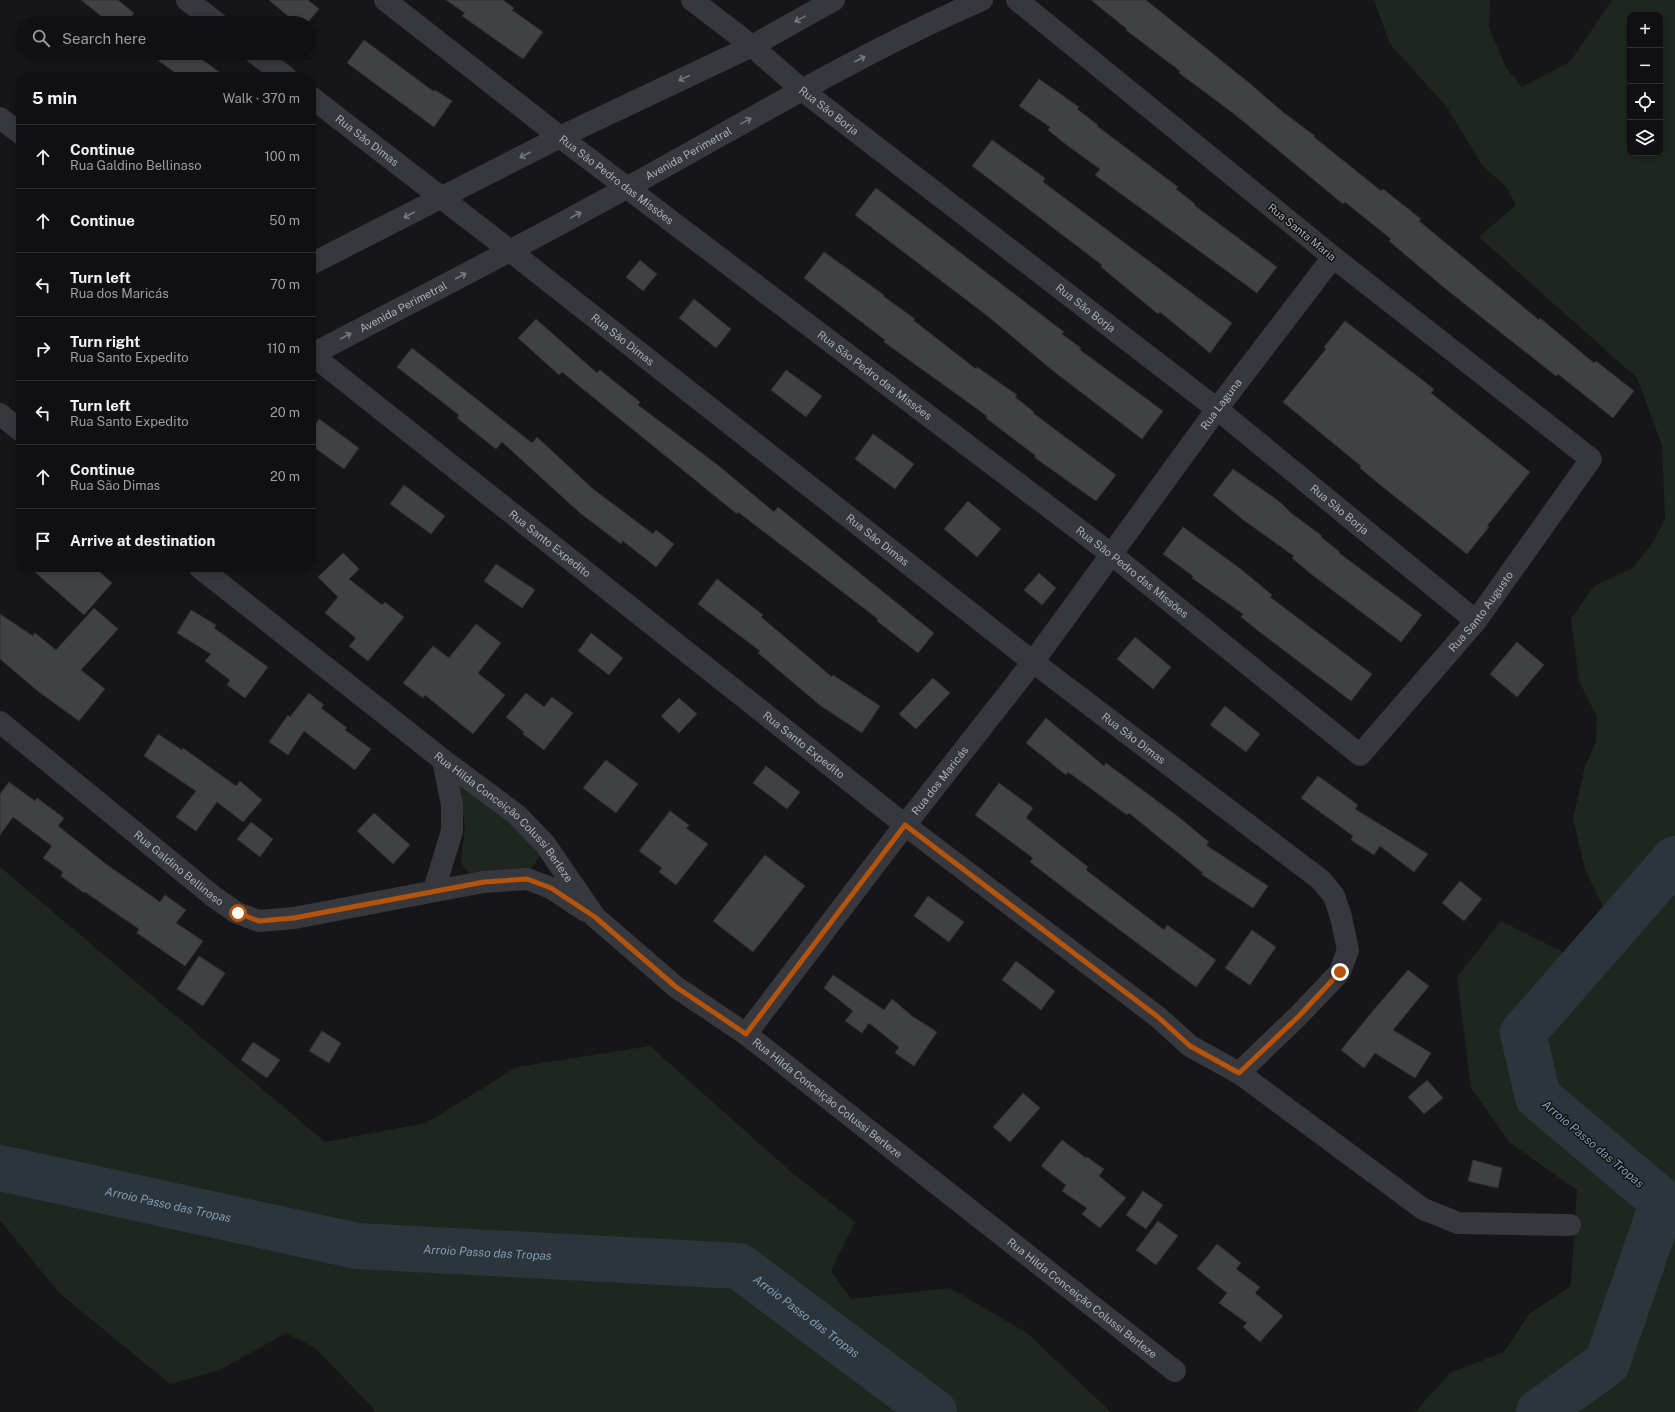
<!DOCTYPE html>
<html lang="en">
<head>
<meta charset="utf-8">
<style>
	:root { --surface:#101012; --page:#1e1e20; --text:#f1f3f6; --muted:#9c9d9f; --line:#303032 }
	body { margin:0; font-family:"Public Sans",sans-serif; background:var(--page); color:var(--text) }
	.controls { position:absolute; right:12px; top:12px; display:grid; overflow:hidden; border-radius:8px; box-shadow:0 2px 6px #0003 }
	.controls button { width:36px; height:36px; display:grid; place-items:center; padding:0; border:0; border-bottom:1px solid var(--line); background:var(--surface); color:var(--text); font:20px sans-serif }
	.stop { position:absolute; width:12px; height:12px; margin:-9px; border:3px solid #b45309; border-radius:50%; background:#fff }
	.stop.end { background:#b45309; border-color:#fff; box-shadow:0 1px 4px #0008 }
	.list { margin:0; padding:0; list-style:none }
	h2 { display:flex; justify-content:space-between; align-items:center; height:52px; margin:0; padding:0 16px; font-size:17px }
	h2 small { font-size:13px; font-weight:400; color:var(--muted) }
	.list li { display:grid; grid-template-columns:26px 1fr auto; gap:12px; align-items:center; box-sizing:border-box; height:64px; padding:0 16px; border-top:1px solid var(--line) }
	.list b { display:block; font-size:15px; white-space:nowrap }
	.list p { margin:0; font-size:13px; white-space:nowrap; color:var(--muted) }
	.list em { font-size:13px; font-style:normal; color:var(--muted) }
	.icon { flex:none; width:22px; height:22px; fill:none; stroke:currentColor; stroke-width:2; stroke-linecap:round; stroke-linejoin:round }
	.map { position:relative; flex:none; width:1675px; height:1412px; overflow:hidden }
	.search { position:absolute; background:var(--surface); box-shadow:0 2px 6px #0003; left:16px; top:16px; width:300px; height:44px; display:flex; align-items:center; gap:10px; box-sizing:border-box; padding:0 14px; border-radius:22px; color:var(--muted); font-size:15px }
	.panel { position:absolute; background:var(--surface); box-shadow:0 2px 6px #0003; left:16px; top:72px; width:300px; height:500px; border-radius:16px }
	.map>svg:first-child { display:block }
	.green { fill:#1e261f; fill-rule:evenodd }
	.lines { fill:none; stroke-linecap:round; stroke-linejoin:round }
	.river { stroke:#2c353c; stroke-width:46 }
	.building { fill:#404145; stroke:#303034 }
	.street { stroke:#37383d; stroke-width:22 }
	.oneway { stroke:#757881 }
	.route { stroke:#b45309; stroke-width:5 }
	.labels { text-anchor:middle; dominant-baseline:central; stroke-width:3; stroke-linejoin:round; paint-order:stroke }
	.street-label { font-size:11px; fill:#a8adb8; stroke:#111113 }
	.water-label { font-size:12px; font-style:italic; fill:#7f9bb3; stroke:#111113 }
</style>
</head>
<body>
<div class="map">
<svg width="1675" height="1412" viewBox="0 0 1675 1412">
	<rect width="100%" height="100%" fill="#161618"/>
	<path class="green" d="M1374,0H1490L1489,28L1506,67L1522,87L1570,62L1612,0H1675V1412H1415L1450,1373L1504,1352L1529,1314L1571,1286L1577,1190L1510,1143L1471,1088L1457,977L1501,921L1581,961L1606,913L1585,869L1573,819L1585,766L1596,742L1597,717L1579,681L1571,619L1594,586L1633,568L1653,542L1665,519L1662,445L1637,378L1479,237L1516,205L1507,188L1482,165L1446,106L1390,44ZM1630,15H1660V153H1630Z
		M458,781L515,825L540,856L528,873L472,874L465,869L461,862L465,826Z
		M0,867L325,1142L426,1123L517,1067L650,1046L790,1171L855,1222L831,1271L851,1299L950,1288L1027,1333L1111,1412H375L373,1408L315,1348L286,1333L220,1370L170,1384L58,1292L0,1220Z"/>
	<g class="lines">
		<g class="river">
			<path id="s1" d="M0,1168L357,1246L739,1266L934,1412"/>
			<path d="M1539,1412L1607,1363L1663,1202L1538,1097L1523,1033L1675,859"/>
		</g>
	</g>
	<path class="building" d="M81,0H118L134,13L126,23H110Z
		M269,0H308L319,9L307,23H296Z
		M446,0H503L514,8L512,10L543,32L523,59L462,16L465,13Z
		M1091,0H1146L1248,82L1284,113L1315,136L1314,137L1381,191L1383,189L1421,219L1419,221L1539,320L1540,318L1594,363L1596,361L1634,391L1613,418L1558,374L1556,376L1500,332L1441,285L1389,241L1391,239L1345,202L1343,204L1233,113L1179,73L1180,71L1126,30L1127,29Z
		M364,40L433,91L435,90L452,101L434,127L347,63Z
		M148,53H193L226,77H181Z
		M1039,79L1079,107L1077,109L1098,125L1097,126L1178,187L1176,189L1195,204L1194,205L1277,267L1257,293L1095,175L1100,169L1068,146L1048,130L1050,127L1019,106Z
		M992,140L1045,178L1043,182L1232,323L1210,353L1160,312L1158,314L1101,267L1102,265L972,166Z
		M876,188L1064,332L1062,334L1081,348L1080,350L1163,411L1142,439L1052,370L990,318L855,215Z
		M824,252L884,295L883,296L915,319L913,320L976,369L977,367L1017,395L1015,397L1034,412L1033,413L1116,475L1096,501L1034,457L1036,456L986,418L987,416L884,342L885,340L804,278Z
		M640,260L657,274L643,291L626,277Z
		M694,299L731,329L716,348L679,318Z
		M536,319L597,373L600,370L640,402L638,405L719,466L774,512L778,507L934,633L918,653L877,621L878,619L738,512L737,514L562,372L559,375L518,338Z
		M1345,321L1434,389L1431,393L1530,472L1487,526L1489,527L1467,554L1379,484L1360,468L1361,466L1283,402L1326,349L1324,347Z
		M412,348L532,443L537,437L593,489L653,534L656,530L674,544L656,567L623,541L621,544L580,513L502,442L496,449L457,418L459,415L397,367Z
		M786,370L822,396L806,417L771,390Z
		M319,419L359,448L344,469L311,445V431Z
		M873,434L914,464L895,489L855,459Z
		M1233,469L1280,502L1291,513L1322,536L1321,537L1340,552L1339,553L1422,615L1401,642L1311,574L1292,558L1294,556L1242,519L1213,495Z
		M404,485L445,516L431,534L390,504Z
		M968,501L1001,529L977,557L944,529Z
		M1183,527L1242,570L1272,595L1270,597L1372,674L1351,701L1261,633L1241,617L1243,614L1192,578L1193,576L1163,554Z
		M343,553L359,569L349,579L382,605L385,602L404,617L368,661L349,646L356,638L325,613L338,597L318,577Z
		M496,564L535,590L522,608L484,581Z
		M29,567H94L112,583L84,615Z
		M1039,573L1056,588L1042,605L1024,590Z
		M717,579L763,615L761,617L832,677L833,675L880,706L862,733L821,706L758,653L760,651L698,604Z
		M94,608L118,629L81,670L105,689L79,721L39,692L0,659V614L33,636L35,633L56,650Z
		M191,610L216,625L214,628L268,667L245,698L227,685L230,680L205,661L211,654L177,633Z
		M476,624L501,643L478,673L505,695L473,734L425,695L423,698L403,683L433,646L449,658Z
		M591,633L623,658L609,675L578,651Z
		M1135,637L1171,667L1153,689L1117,659Z
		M1517,642L1544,665L1517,697L1490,674Z
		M933,678L950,693L916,729L899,714Z
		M309,693L324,705L321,708L347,728L345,730L371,749L355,770L304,731L288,755L269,742L288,715L290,717Z
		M526,693L544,707L552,697L573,713L544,750L523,734L524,732L506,717Z
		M679,698L697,714L679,733L661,716Z
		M1225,706L1260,734L1246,752L1210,725Z
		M1046,718L1104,766L1106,763L1176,815L1209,842L1206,845L1268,886L1253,908L1201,874L1203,873L1129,813L1127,815L1068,772L1066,775L1026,743Z
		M158,734L182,750L183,748L236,786L240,781L262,800L243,822L217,802L196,831L176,817L196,791L144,756Z
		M606,760L638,784L616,813L583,788Z
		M766,766L800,792L787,809L753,783Z
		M1318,776L1358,805L1355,809L1428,854L1414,872L1380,846L1374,855L1351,840L1353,836L1301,798Z
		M9,782L35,801L37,798L64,818L58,826L106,864L160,902L165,895L186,910L176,923L203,941L185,966L137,933L139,929L85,892L84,893L61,876L63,872L43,858L52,846L13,817L0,835V794Z
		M999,783L1033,808L1026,818L1088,867L1086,870L1164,930L1167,925L1216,960L1196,987L1069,892L1030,862L1033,858L975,815Z
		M670,811L689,825L686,828L708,844L676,885L659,872L662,868L639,851Z
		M374,813L410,845L393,864L357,831Z
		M251,822L273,839L260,857L237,839Z
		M765,855L805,886L753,952L713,921Z
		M1460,881L1482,899L1464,921L1442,903Z
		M928,896L964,922L949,942L914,916Z
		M1252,930L1276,947L1250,985L1225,968Z
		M199,956L225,973L203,1006L177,989Z
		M1016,961L1055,991L1041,1010L1002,980Z
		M1408,970L1429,986L1393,1030L1431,1053L1415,1078L1375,1053L1364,1068L1341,1050L1372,1012Z
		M833,975L884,1010L892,999L912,1016L937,1032L914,1066L895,1053L899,1047L869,1023L862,1033L845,1021L853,1011L824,988Z
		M322,1031L341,1043L329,1063L309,1051Z
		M253,1042L280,1060L267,1078L241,1060Z
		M1427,1080L1443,1098L1424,1114L1408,1097Z
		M1023,1093L1040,1108L1010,1142L993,1127Z
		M1062,1140L1086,1158L1087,1157L1104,1169L1099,1176L1126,1198L1100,1228L1082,1214L1087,1208L1062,1191L1066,1185L1041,1166Z
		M1473,1160L1502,1168L1498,1188L1468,1181Z
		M1143,1191L1163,1205L1146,1229L1126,1215Z
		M1158,1221L1178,1236L1156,1265L1136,1250Z
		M1217,1244L1241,1263L1236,1269L1260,1287L1255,1293L1283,1316L1260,1342L1243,1327L1247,1323L1219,1303L1227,1293L1197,1269Z"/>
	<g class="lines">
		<g class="street">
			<path d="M187,0L217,23"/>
			<path id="s2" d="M385,0L560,137L1111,554L1360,755L1476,621L1591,459L1333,257L1017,0"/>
			<path id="s3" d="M692,0L752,46L802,90L1217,409L1476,621"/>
			<path d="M255,53L286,77"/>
			<path id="s4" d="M311,97L509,250L1033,662L1321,880L1334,896L1341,917L1348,950L1340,972L1299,1015L1239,1073"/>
			<path d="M0,118L21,134"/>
			<path d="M311,264L560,137L752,46L834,0"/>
			<path id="s5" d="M311,354L905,825L1158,1017L1190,1046L1239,1073L1423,1209L1458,1223L1570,1225"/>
			<path id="s6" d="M311,355C417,299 524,245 628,187C745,123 860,53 982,0"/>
			<path d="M0,414L21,431"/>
			<path id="s7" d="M199,567L443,760L516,814L545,844L595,917L676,987L746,1034L1175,1371"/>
			<path id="s8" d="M0,722L214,897L237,913L259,921L294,918L483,882L527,879L551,888L586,911"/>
			<path d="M434,890L452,831V805L443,760"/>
			<path id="s9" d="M746,1034L905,825L1033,662L1217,409L1333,257"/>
		</g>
	</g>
	<defs><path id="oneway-shaft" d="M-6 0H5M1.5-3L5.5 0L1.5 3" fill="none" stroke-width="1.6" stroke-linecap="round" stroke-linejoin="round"/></defs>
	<g class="oneway">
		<use href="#oneway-shaft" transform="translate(800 19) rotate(151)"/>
		<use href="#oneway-shaft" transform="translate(860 59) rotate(-27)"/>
		<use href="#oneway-shaft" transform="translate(684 78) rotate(155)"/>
		<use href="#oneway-shaft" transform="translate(746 121) rotate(-29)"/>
		<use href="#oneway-shaft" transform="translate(525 155) rotate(153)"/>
		<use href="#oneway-shaft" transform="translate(409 215) rotate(153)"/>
		<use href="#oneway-shaft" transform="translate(576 215) rotate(-28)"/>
		<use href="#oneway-shaft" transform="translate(461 276) rotate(-28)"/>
		<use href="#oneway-shaft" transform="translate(346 336) rotate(-28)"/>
	</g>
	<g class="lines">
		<path class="route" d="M238,913L259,921L294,918L484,882L527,879L551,888L595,917L676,987L746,1034L905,825L1158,1017L1190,1046L1239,1073L1299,1016L1340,972"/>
	</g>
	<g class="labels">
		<g class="street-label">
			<text stroke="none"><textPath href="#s3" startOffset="176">Rua São Borja</textPath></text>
			<text stroke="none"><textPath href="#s4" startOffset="71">Rua São Dimas</textPath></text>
			<text stroke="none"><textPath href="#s6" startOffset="428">Avenida Perimetral</textPath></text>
			<text stroke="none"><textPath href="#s2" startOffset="293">Rua São Pedro das Missões</textPath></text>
			<text transform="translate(1302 232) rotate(39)">Rua Santa Maria</text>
			<text stroke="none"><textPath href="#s6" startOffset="104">Avenida Perimetral</textPath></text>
			<text stroke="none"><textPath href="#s3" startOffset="500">Rua São Borja</textPath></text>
			<text stroke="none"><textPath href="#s4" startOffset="395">Rua São Dimas</textPath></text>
			<text stroke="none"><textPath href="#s2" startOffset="617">Rua São Pedro das Missões</textPath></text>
			<text stroke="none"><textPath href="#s9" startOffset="789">Rua Laguna</textPath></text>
			<text stroke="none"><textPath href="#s3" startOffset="824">Rua São Borja</textPath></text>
			<text stroke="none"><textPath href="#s4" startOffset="719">Rua São Dimas</textPath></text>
			<text stroke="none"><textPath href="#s5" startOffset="305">Rua Santo Expedito</textPath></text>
			<text stroke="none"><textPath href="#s2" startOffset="941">Rua São Pedro das Missões</textPath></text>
			<text stroke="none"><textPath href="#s2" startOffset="1421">Rua Santo Augusto</textPath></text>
			<text stroke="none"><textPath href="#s4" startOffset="1043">Rua São Dimas</textPath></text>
			<text stroke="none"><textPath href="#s5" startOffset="629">Rua Santo Expedito</textPath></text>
			<text stroke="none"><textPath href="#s9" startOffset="319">Rua dos Maricás</textPath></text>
			<text stroke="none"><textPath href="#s7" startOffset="395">Rua Hilda Conceição Colussi Berleze</textPath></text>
			<text stroke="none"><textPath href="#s8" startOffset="231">Rua Galdino Bellinaso</textPath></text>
			<text stroke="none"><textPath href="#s7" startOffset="827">Rua Hilda Conceição Colussi Berleze</textPath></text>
			<text stroke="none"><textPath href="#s7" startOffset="1151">Rua Hilda Conceição Colussi Berleze</textPath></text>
		</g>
		<g class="water-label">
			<text transform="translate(1593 1144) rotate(40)">Arroio Passo das Tropas</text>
			<text stroke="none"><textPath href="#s1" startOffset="172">Arroio Passo das Tropas</textPath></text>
			<text stroke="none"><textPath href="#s1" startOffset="496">Arroio Passo das Tropas</textPath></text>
			<text stroke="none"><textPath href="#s1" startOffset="832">Arroio Passo das Tropas</textPath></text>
		</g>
	</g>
</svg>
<div class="controls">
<button>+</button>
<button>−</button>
<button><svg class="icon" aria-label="locate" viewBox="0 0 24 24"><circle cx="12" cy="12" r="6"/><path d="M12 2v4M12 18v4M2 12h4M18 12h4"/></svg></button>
<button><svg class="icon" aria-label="layers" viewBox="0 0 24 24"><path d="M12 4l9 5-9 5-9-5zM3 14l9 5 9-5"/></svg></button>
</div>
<div class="stop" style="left:238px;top:913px"></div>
<div class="stop end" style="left:1340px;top:972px"></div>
<div class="search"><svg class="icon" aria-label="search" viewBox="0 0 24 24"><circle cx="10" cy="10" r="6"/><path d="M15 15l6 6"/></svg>Search here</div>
<section class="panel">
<h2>5 min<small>Walk · 370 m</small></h2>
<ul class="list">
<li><svg class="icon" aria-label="ahead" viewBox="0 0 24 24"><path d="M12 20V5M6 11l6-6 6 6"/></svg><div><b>Continue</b><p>Rua Galdino Bellinaso</p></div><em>100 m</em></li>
<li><svg class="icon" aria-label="ahead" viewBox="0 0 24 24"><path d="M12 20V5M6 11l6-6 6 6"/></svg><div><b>Continue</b></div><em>50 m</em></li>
<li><svg class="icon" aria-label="left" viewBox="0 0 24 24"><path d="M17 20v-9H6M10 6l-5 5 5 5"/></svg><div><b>Turn left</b><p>Rua dos Maricás</p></div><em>70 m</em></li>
<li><svg class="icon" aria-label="right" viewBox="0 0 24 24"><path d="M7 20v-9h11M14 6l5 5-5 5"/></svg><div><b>Turn right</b><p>Rua Santo Expedito</p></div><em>110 m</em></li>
<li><svg class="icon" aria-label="left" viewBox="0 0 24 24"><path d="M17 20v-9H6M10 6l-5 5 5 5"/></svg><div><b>Turn left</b><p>Rua Santo Expedito</p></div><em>20 m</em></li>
<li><svg class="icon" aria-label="ahead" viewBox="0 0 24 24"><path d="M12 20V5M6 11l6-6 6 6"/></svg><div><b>Continue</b><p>Rua São Dimas</p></div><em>20 m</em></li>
<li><svg class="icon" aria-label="arrive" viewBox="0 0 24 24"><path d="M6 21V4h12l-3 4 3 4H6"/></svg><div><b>Arrive at destination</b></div></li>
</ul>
</section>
</div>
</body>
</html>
